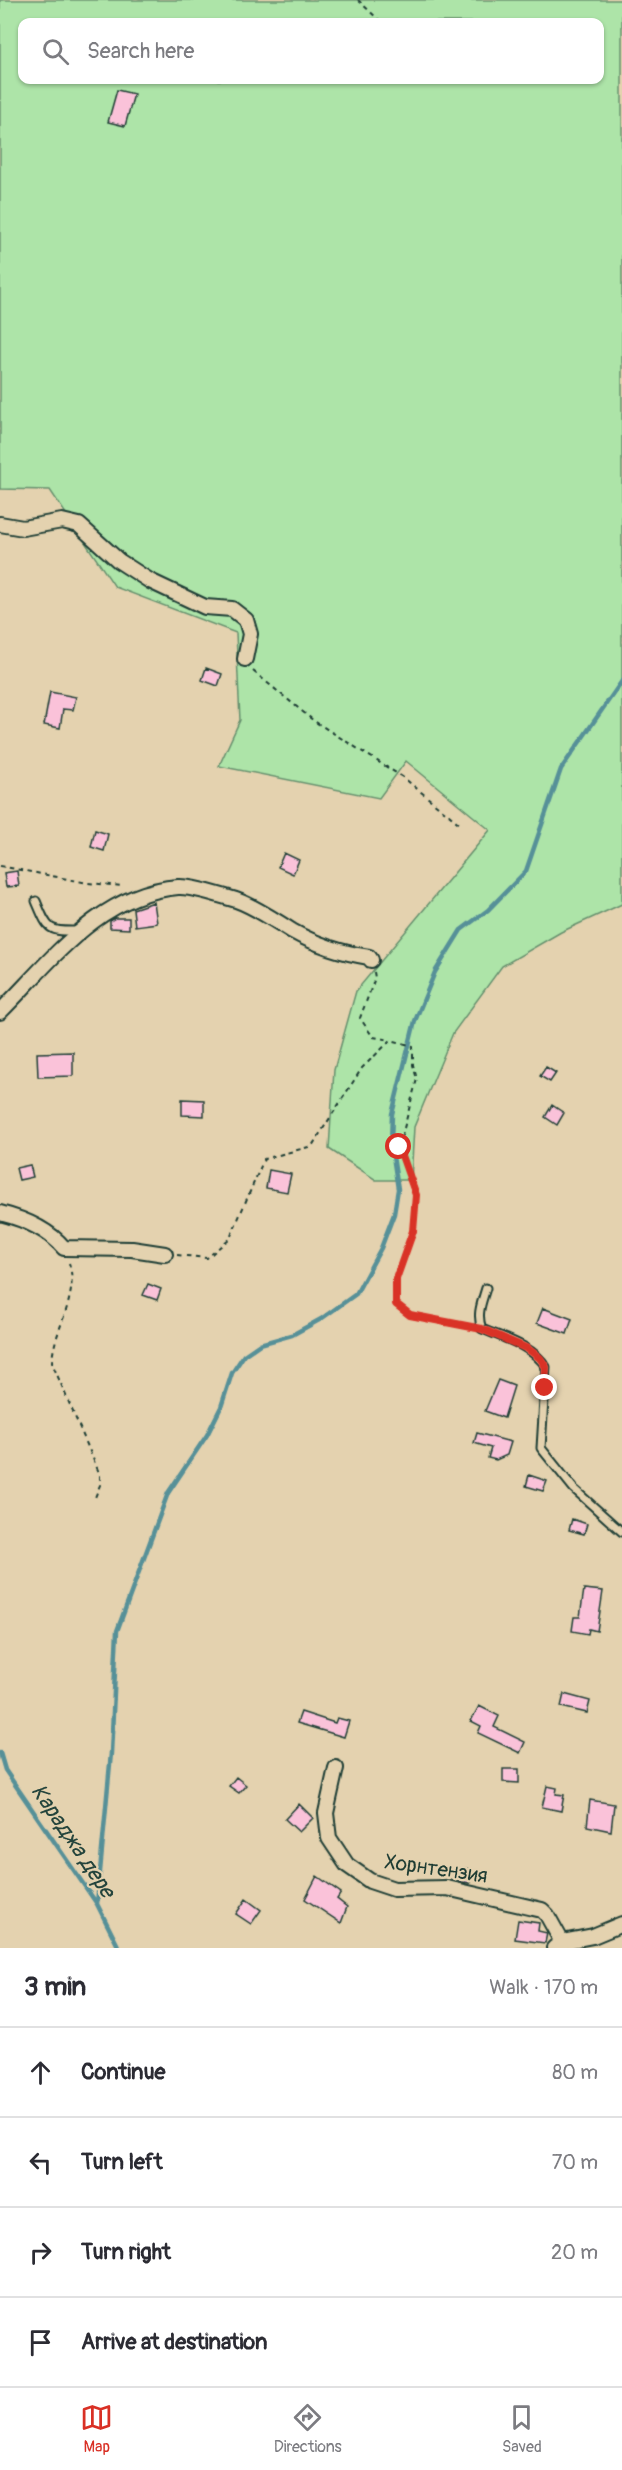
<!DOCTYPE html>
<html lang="en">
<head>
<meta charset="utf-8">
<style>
	:root { --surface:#fff; --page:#f7f7f7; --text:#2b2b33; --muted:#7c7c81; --line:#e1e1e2; --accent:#d93025 }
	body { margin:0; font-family:Pangolin,sans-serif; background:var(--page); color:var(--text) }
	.stop { position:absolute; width:18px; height:18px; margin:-14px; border:4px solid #d93025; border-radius:50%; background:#fff }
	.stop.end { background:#d93025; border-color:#fff; box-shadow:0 2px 6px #0008 }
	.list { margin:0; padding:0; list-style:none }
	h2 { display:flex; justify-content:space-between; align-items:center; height:78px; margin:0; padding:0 24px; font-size:26px }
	h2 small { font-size:20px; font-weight:400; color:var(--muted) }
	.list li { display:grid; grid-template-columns:39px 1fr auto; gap:18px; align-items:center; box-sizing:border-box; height:90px; padding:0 24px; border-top:2px solid var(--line) }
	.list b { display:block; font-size:22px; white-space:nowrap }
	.list em { font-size:20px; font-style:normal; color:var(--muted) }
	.icon { flex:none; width:33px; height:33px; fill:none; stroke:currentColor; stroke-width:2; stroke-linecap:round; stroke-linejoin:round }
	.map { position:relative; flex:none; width:622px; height:1948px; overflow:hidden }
	.search { position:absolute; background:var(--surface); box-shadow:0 2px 4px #0004; left:18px; right:18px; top:18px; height:66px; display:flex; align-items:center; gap:15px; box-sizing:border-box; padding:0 21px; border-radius:12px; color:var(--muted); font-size:22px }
	.sheet { height:438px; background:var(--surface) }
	nav { display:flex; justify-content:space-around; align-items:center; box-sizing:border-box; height:84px; border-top:2px solid var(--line); background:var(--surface); font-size:16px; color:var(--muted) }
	nav a { display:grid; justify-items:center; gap:3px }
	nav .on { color:var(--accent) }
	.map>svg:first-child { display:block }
	.green { fill:#ade4a8; stroke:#66906e; stroke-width:1.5; fill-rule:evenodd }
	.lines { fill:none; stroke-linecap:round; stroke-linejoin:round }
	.stream { stroke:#569098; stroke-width:4.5 }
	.building { fill:#fac2d9; stroke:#1f3d34; stroke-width:1.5 }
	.lane-casing { stroke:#1f3d34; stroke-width:11 }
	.street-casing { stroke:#1f3d34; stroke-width:18 }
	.path { stroke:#1f3d34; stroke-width:2; stroke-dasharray:4.5 4.5; stroke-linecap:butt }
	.lane { stroke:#e4d2af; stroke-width:7 }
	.street { stroke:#e4d2af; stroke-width:14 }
	.route { stroke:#d93025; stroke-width:8 }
	.labels { text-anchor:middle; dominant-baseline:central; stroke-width:4.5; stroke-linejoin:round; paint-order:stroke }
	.street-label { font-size:21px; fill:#1f3d34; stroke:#e4d2af }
	.water-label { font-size:22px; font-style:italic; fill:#24443c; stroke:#e4d2af }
</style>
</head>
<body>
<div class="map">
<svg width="622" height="1948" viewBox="0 0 622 1948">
	<rect width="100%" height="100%" fill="#e4d2af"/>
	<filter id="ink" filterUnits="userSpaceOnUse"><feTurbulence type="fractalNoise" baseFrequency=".0167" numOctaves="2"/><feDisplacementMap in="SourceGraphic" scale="12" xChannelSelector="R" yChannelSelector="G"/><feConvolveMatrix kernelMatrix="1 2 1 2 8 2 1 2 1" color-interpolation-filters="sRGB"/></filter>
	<g filter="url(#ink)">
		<path class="green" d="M0,0H622V904L561,932L502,966L453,1033L414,1127L411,1180H376L329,1149L334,1070L356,991L490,830L406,761L379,798L219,766L240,720L236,633L115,587L50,490L0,489ZM22,22H600V80H22Z"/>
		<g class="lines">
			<path class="stream" d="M0,1753L5,1770L97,1904L119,1948
				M97,1904L111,1753L117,1631L168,1493L207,1435L221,1407L232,1373L244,1355L260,1344L292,1335L321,1319L356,1294L381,1248L394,1214L398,1189L391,1143L392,1114L415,1021L435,972L461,930L488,910L526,871L561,769L622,681"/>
		</g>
		<path class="building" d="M117,90L134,94L125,126L108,122Z
			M206,668L222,674L218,686L202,680Z
			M50,692L76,697L73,710L63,709L60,728L44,725Z
			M95,830L108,834L104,851L91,847Z
			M284,853L299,860L293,874L278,867Z
			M17,871L19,886L6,887L4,873Z
			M154,902L157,923L135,926L133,909Z
			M115,918H129V929L110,928V921Z
			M73,1052V1076L38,1077L37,1053Z
			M546,1067L556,1073L550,1082L540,1076Z
			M182,1099L204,1100V1116L182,1115Z
			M552,1105L564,1113L557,1125L545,1117Z
			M30,1165L33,1177L19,1180L16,1168Z
			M269,1170L291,1174L287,1192L266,1188Z
			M148,1284L161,1289L157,1300L143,1295Z
			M543,1308L572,1319L567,1334L537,1323Z
			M498,1380L514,1386L504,1418L485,1411Z
			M477,1433L511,1442L507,1455L496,1460L488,1458L491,1448L474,1443Z
			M529,1475L547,1481L543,1491L526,1486Z
			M572,1519L587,1524L584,1534L569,1530Z
			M584,1589L603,1591L597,1631L589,1629L588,1634L572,1631L574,1617H580Z
			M564,1694L590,1701L587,1713L561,1707Z
			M479,1706L499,1716L494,1727L525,1742L520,1753L478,1733L481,1726L471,1721Z
			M301,1712L335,1723L337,1718L349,1721L344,1737L297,1723Z
			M503,1769H519V1783L503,1782Z
			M236,1777L246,1785L239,1793L229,1786Z
			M547,1786L557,1788L556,1794L564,1795L561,1811L542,1807Z
			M590,1800L614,1804L611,1831L587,1826Z
			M299,1804L313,1818L299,1832L285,1819Z
			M459,1868L471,1869L470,1883L458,1881Z
			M317,1876L341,1893L337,1899L347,1907L341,1923L305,1899Z
			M246,1899L261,1910L251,1924L236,1914Z
			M518,1920L539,1923L538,1931L547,1933L545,1943L515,1939Z"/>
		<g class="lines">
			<defs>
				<path id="lane" d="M36,901C48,929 47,932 78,931
					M486,1288C482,1302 476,1314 482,1329C504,1338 533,1346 546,1367L541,1448L574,1489L622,1532"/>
				<path id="street" d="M0,524L23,528L62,521L79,525L119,561L150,581L205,607L232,609L246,620L250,634L245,659
					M0,1012C51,961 100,893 178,887C191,886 223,896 236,900C256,907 274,920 292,931C315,944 343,953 369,957L371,960
					M0,1213C24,1219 48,1229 64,1248L132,1249L165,1254
					M336,1768L326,1813L329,1838L347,1865L370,1881L394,1889L447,1888L542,1910L547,1915L562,1942L554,1948
					M562,1942L593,1936L622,1924"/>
			</defs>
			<use href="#lane" class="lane-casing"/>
			<use href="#street" class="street-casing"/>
			<path class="path" d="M358,0L381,22
				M253,671L314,721L404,778L461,825
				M0,866L88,883L124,886
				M374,972L375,978L360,1018L373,1037L391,1040
				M177,1255L207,1258L230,1238L264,1159L312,1146L362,1068L391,1040L413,1046V1065L417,1079L399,1147L416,1195L413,1231L396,1279V1304L410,1315L471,1326
				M69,1263C80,1298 53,1329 52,1363L100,1475V1485L94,1500"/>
			<use href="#lane" class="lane"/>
			<use href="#street" class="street"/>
		</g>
	</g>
	<g class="lines" filter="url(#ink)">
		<path class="route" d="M399,1147L416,1195L413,1231L396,1279V1304L410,1315L482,1329L528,1349L540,1358L546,1367L545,1388"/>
	</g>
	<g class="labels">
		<g class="street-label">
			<text transform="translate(436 1869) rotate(8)">Хорнтензия</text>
		</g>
		<g class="water-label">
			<text transform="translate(73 1841) rotate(56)">Караджа дере</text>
		</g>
	</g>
</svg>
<div class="stop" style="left:399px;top:1147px"></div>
<div class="stop end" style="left:545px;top:1388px"></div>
<div class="search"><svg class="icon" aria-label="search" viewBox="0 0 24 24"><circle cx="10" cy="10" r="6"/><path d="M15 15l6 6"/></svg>Search here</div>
</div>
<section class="sheet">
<h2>3 min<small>Walk · 170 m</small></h2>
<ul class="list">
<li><svg class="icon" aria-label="ahead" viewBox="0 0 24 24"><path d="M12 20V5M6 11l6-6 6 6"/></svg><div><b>Continue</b></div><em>80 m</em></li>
<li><svg class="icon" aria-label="left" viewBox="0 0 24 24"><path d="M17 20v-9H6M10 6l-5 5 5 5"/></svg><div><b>Turn left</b></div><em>70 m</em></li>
<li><svg class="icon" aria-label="right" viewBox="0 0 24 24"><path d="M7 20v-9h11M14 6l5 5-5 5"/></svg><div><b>Turn right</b></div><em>20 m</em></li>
<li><svg class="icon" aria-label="arrive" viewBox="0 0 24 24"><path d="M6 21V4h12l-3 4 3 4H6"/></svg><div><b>Arrive at destination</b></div></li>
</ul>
</section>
<nav>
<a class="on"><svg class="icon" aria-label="map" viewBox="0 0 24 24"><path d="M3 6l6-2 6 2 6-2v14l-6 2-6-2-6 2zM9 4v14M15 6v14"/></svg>Map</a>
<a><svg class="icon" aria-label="directions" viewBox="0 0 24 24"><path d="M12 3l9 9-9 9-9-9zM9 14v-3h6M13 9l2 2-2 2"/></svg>Directions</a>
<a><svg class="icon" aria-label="saved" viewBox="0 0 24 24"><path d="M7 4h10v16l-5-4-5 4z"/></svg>Saved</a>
</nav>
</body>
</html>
